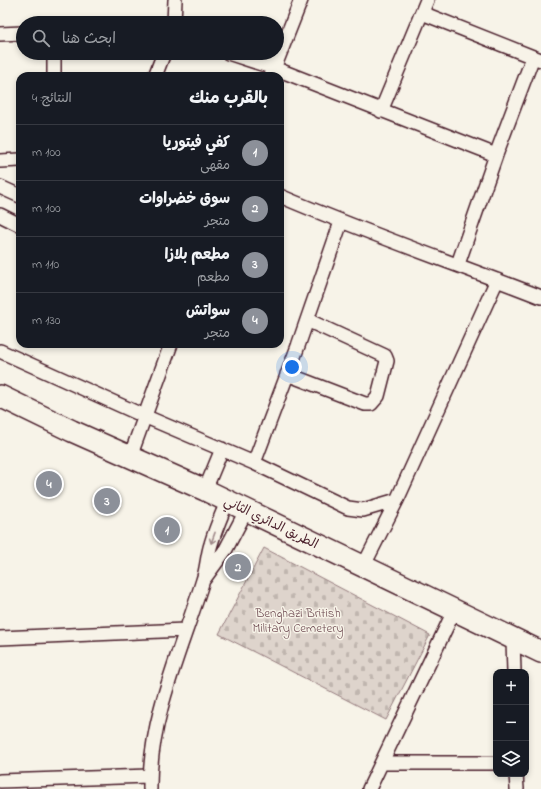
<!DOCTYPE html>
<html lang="ar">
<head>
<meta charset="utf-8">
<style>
	:root { --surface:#171b24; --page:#242831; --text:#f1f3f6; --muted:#9ea1a6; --line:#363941; --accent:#8c9099 }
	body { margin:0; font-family:"Indie Flower","Playpen Sans Arabic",sans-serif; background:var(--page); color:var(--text); direction:rtl }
	.controls { position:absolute; right:12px; bottom:12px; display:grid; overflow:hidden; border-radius:8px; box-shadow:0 2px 6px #0003 }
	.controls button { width:36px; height:36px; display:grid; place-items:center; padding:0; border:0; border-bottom:1px solid var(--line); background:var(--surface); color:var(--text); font:20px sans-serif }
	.you { position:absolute; left:292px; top:367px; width:14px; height:14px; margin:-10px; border:3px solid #fff; border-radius:50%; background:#1a73e8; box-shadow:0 0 0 6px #1a73e833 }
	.badge { display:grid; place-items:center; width:26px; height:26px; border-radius:50%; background:var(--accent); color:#fff; font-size:13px; font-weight:700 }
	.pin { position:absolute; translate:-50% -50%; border:2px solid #fff; box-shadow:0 1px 4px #0006 }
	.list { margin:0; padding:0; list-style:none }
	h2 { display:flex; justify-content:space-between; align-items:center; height:52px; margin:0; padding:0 16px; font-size:17px }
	h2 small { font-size:13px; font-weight:400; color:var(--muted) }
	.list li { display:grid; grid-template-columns:26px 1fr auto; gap:12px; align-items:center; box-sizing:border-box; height:56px; padding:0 16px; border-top:1px solid var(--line) }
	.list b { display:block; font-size:15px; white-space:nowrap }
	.list p { margin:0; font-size:13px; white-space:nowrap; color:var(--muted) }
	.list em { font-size:13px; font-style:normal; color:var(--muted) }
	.icon { flex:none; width:22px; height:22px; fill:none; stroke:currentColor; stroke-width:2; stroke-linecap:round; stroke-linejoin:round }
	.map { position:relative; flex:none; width:541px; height:789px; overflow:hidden; direction:ltr }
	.search { position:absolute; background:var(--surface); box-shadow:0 2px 6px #0003; left:16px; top:16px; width:268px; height:44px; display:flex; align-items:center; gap:10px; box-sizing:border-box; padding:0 14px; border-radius:22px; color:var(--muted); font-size:15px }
	.panel { position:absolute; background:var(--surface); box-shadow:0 2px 6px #0003; left:16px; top:72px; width:268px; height:276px; border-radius:12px; direction:rtl }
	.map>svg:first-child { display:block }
	.cemetery { fill:url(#cemetery-stones); stroke:#947a7c }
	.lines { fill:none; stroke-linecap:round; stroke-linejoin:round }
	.minor-casing { stroke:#4a1f2b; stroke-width:16 }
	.primary-casing { stroke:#4a1f2b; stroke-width:24 }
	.minor { stroke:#f7f3e8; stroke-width:13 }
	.primary { stroke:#f7f3e8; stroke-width:21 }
	.oneway { stroke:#a0898a }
	.labels { text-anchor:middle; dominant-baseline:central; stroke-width:3; stroke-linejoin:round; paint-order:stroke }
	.street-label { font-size:13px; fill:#4a1f2b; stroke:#f7f3e8 }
	.park-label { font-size:13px; fill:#6f4c53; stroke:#f7f3e8 }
</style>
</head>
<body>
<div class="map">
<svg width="541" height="789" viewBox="0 0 541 789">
	<defs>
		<pattern id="cemetery-stones" width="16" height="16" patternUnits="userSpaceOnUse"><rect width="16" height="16" fill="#ded4cc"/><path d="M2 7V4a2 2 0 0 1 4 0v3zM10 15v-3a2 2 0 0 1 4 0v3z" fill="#c0b6af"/></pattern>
	</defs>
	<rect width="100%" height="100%" fill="#f7f3e8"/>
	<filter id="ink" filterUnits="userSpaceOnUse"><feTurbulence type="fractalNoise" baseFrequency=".025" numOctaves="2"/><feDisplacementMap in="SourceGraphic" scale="8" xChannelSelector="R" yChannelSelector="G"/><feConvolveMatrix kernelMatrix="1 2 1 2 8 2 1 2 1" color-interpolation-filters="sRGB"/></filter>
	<g filter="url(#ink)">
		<path class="cemetery" d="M264,548L430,635L386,720L219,634Z"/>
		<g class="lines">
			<defs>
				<path id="minor" d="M422,13L533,57
					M174,23L175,0
					M0,34L23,33
					M54,53V76
					M228,53L274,68L496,155
					M155,76L164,53
					M271,76L301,0
					M381,111L427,0
					M0,161L20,160
					M0,187L20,196
					M280,196C366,233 454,263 541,297
					M0,215L20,225
					M458,264L496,155L533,57L541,60
					M0,351L144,416L254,463L348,508L363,510L397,500
					M287,374L365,404H371L378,396L387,361L385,356L307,320
					M130,457L171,344
					M254,463L298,346L341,222
					M205,490L222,449
					M363,567L397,500L497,280
					M204,579L226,549L246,511
					M0,638L185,630
					M513,640L514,672
					M383,763H496
					M516,774L517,789
					M0,781L149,776
					M150,789C149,717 182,648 203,580C207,569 207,556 211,544C215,530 221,516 227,502
					M369,789L454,611"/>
				<path id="primary" d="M0,396L72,431L205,490L541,652"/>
			</defs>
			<use href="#minor" class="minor-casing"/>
			<use href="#primary" class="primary-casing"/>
			<use href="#minor" class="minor"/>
			<use href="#primary" class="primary"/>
		</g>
		<defs><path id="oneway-shaft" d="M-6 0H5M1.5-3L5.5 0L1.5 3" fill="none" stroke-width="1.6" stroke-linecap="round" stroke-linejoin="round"/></defs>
		<use class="oneway" href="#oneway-shaft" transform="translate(213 538) rotate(110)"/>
	</g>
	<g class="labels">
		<g class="street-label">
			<text transform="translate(271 523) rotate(26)">الطريق الدائري الثاني</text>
		</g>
		<g class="park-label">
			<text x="298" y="613">Benghazi British<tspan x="298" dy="15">Military Cemetery</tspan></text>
		</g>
	</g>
</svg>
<div class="controls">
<button>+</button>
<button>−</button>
<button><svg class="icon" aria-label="layers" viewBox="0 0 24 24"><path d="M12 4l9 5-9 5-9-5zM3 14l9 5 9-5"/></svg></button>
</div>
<div class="you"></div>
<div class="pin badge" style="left:167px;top:530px">1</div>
<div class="pin badge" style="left:238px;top:567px">2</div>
<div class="pin badge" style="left:107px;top:501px">3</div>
<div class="pin badge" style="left:49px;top:484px">4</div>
<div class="search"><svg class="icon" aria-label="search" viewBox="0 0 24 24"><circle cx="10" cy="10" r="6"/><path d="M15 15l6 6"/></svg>ابحث هنا</div>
<section class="panel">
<h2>بالقرب منك<small>النتائج: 4</small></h2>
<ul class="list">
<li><span class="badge">1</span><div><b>كفي فيتوريا</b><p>مقهى</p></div><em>100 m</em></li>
<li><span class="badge">2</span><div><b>سوق خضراوات</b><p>متجر</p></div><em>100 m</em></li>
<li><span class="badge">3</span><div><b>مطعم بلازا</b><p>مطعم</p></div><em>110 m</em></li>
<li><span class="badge">4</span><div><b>سواتش</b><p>متجر</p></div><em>130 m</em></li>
</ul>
</section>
</div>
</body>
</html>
